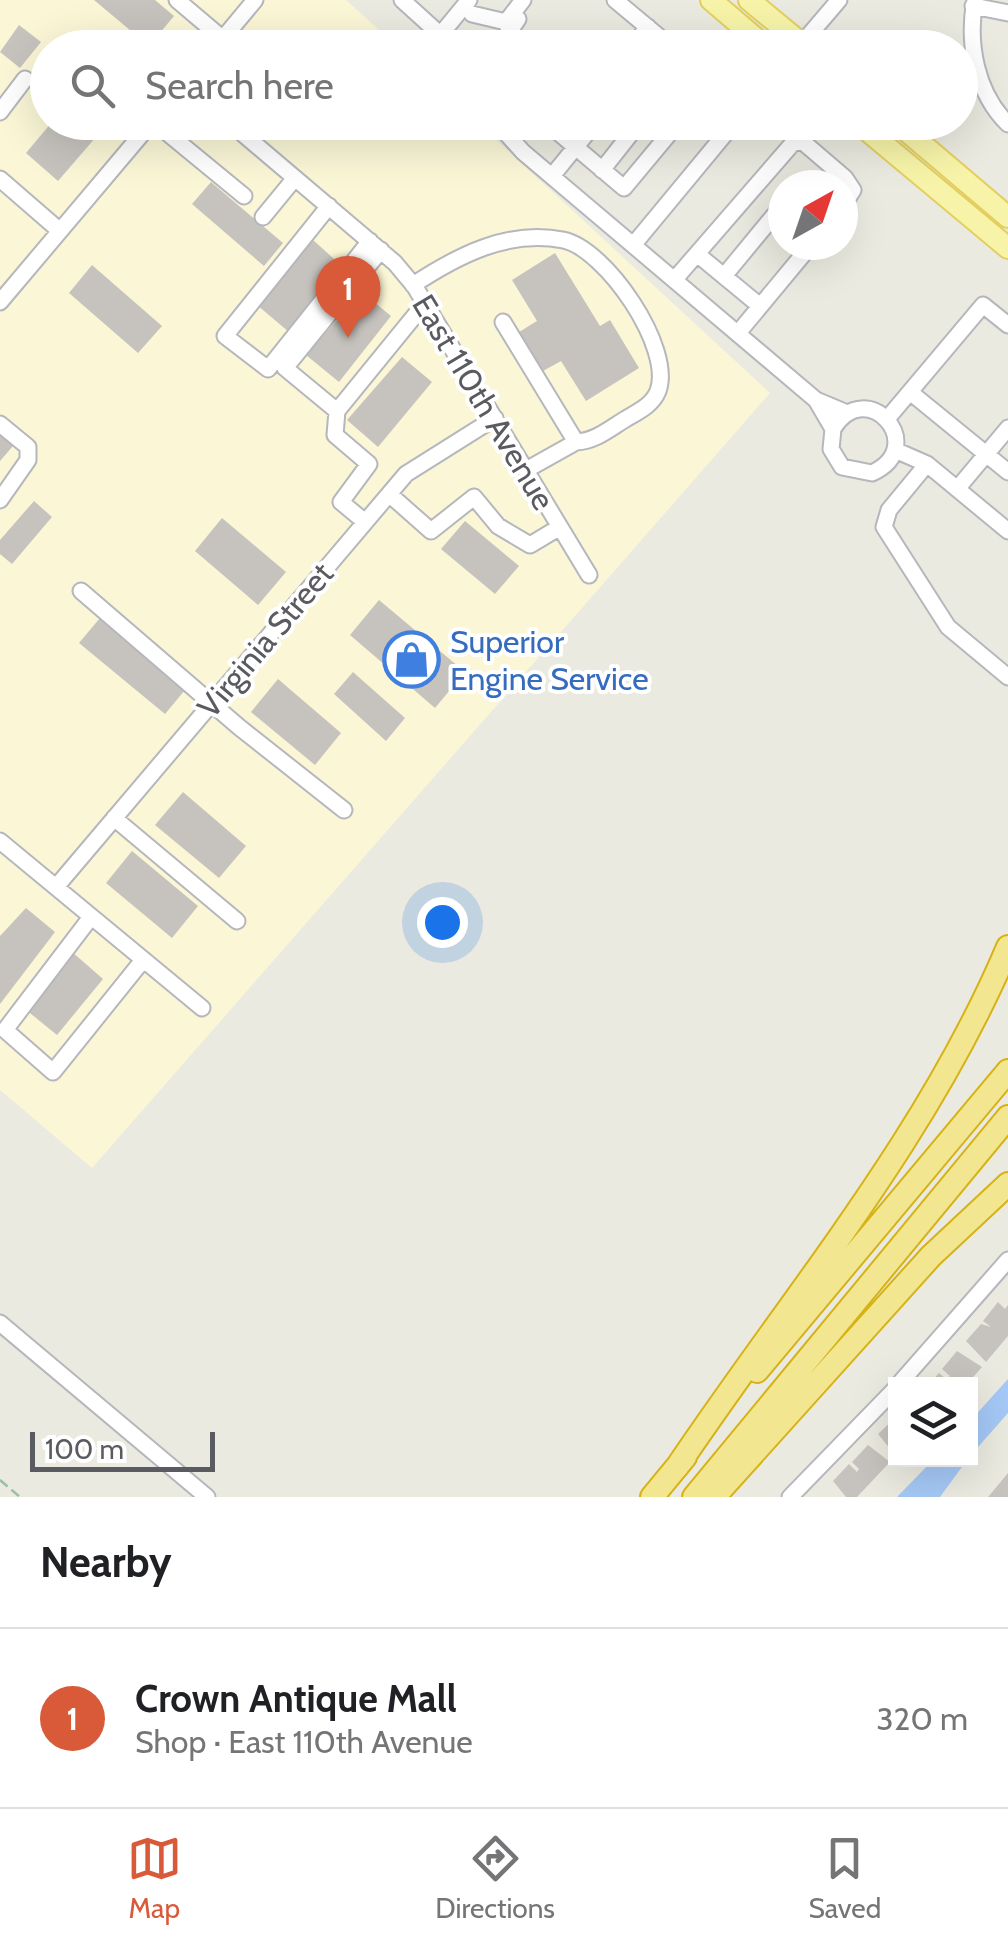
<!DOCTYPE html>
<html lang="en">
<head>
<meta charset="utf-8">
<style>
	:root { --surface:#fff; --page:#f6f6f6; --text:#202124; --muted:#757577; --line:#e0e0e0; --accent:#d85a39 }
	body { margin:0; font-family:Cabin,sans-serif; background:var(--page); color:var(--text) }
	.controls { position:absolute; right:30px; bottom:30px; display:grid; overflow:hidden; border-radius:0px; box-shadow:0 10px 40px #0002 }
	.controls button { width:90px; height:90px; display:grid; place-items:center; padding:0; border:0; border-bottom:2px solid var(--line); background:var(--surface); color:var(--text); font:50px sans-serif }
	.compass { position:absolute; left:768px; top:170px; width:90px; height:90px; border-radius:50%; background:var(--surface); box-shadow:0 10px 40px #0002; rotate:40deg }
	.scale { position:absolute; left:30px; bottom:25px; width:185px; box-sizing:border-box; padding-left:10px; border:5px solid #595b60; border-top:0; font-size:28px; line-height:35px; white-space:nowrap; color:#595b60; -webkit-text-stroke:8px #fff; paint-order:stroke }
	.you { position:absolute; left:442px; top:922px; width:35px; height:35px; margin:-25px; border:8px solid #fff; border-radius:50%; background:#1a73e8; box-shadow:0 0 0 15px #1a73e833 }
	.badge { display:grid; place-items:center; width:65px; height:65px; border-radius:50%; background:var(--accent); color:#fff; font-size:32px; font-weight:700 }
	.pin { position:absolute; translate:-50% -82px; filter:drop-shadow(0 2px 5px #0008) }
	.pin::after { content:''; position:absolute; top:52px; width:35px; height:30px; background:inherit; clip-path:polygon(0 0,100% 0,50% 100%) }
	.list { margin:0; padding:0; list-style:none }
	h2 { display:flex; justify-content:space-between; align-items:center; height:130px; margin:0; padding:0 40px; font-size:42px }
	h2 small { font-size:32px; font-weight:400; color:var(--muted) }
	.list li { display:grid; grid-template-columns:65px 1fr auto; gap:30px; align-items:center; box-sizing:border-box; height:180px; padding:0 40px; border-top:2px solid var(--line) }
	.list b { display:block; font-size:38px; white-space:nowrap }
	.list p { margin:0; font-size:32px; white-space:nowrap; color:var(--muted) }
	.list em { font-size:32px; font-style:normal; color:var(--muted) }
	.icon { flex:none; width:55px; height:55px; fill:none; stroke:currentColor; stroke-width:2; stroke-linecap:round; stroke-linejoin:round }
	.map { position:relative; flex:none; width:1008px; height:1497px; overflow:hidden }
	.search { position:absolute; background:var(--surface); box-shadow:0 10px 40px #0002; left:30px; right:30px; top:30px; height:110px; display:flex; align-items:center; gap:25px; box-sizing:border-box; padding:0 35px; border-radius:55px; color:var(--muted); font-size:38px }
	.sheet { height:310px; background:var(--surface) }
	nav { display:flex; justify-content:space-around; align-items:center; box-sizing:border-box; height:140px; border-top:2px solid var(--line); background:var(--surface); font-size:28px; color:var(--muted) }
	nav a { display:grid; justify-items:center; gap:5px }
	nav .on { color:var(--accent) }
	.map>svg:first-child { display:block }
	.commercial { fill:#faf6d6 }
	.water { fill:#a5c8f6 }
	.building { fill:#c6c3be }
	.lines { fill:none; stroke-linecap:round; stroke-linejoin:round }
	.minor-casing { stroke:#b6b7bc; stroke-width:19 }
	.major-casing { stroke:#e3cf61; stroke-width:24 }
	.highway-casing { stroke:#d6b215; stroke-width:26 }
	.path { stroke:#99c0a9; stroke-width:2.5; stroke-dasharray:10 5; stroke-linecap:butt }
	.minor { stroke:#fff; stroke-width:15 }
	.major { stroke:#f7f4a9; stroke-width:20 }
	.highway { stroke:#f2e690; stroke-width:22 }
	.labels { text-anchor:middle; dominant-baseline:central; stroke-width:8; stroke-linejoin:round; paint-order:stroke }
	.street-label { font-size:32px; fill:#595b60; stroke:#fff }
	.shop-label { font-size:32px; fill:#366cbe; stroke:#fff; text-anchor:start }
</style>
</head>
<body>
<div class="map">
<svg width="1008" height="1497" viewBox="0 0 1008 1497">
	<rect width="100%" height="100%" fill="#ebeae0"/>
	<path class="commercial" d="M0,0H346L398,47L48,48V122L478,123L770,393L92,1168L0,1090Z"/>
	<path class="water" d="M1008,1379V1413L971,1455V1420Z
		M933,1460H967L940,1497H897Z"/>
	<path class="building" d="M94,0H155L174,16L149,46Z
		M19,25L41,42L20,68L0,52Z
		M52,122H109L58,181L26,153Z
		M211,182L283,243L264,266L192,204Z
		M312,239L344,268L289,332L257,305Z
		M555,253L600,326L610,320L639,368L586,401L561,361L543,371L519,332L537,321L512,280Z
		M92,265L162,326L138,353L69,293Z
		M362,292L391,316L339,382L306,355Z
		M402,357L432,382L378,447L347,420Z
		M0,435L13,446L0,461Z
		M34,501L52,517L12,564L0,554V540Z
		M222,518L286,572L258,605L195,551Z
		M465,521L519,566L495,594L441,549Z
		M379,600L465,672L435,708L350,635Z
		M100,618L185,690L165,714L79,643Z
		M353,672L405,718L386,741L334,694Z
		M278,679L341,733L315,765L251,712Z
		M183,792L246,846L219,878L155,825Z
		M132,851L198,906L172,938L106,883Z
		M26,908L55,932L0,1004V936Z
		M71,951L103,979L57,1035L25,1009Z
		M998,1302L1005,1309L1008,1305V1336L986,1362L966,1341L981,1324L991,1327L983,1321Z
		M957,1351L982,1367L967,1384H929L939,1373L946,1379L950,1376L942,1369Z
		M896,1417V1456L878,1434Z
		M868,1445L890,1462L857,1497H846L833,1481L849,1464L857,1472L859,1469L852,1462Z
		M1008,1473V1497H988Z"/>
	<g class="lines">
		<defs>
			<path id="minor" d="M177,0L223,39
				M402,0L455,48
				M615,0L663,40L657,48
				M975,0C967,43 976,93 1008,124
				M973,6L1008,13
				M472,14L506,22L523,0
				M508,31L525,48
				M441,34L469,0
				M215,48L255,0
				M498,48L518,19
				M631,48L648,27
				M798,48L839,0
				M0,112L25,79
				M154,122L244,196
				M229,122L395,263L415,287L589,575
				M496,122L523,152L816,400
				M546,122L624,188L679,122
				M602,170L636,127L630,122
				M552,176L596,122
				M0,179L60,231
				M329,206L225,336L268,369L370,241
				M263,217L295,178
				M634,244L735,122
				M381,250L285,368L337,411L425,303
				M697,254L760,306
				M724,276L776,213
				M675,279L793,143L803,142L845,178L853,190L843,206
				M413,285C457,256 508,229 563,240C605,248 674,348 658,391C652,406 637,412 624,420C608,430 595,441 576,442
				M0,302L152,122
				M503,322L576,442L526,470
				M738,333L811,245
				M910,392L1008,472
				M337,411L335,435L369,464L341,502L365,522
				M887,419L983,305L1008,325
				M0,424L28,447V460L0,500
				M833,429C866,374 931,446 872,473L842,467L831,449L833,429L816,400L847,413
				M895,450L927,464L1008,531
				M927,464L889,510L884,527L948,627L1008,677
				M957,489L1008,428
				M389,494L431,531L474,497L498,526L530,545L560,527
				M81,591L239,727L344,810
				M114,818L237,921
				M0,841L202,1008
				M56,887L406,474L495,418
				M91,917L5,1030L53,1072L143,960
				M0,1323L207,1497
				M899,1384L1008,1260
				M790,1497L896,1388"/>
			<path id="major" d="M711,0L767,48
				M749,0L807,48
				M857,122L1008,248
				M896,122L1008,217"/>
			<path id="highway" d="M757,1371L1008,1071
				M677,1467C792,1296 927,1139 1008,947
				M652,1497L685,1457
				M694,1497L1008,1117
				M714,1497L931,1256L1008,1184"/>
		</defs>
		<use href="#minor" class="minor-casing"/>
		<use href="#major" class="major-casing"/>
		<use href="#highway" class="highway-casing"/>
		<path class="path" d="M0,1480L20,1497"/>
		<use href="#minor" class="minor"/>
		<use href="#major" class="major"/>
		<use href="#highway" class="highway"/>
	</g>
	<defs>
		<symbol id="shop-ring" viewBox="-11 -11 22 22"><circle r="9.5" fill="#fff" stroke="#3f7fe0" stroke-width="1.5"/><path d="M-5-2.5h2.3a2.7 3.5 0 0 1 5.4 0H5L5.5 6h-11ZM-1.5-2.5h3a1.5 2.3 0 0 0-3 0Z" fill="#3f7fe0"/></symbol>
	</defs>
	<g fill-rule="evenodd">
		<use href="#shop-ring" x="380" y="628" width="63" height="63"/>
	</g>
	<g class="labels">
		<g class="street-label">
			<text transform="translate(484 402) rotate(59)">East 110th Avenue</text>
			<text transform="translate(265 640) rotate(-50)">Virginia Street</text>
		</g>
		<g class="shop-label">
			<text x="450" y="641">Superior<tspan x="450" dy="37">Engine Service</tspan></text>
		</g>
	</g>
</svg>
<div class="controls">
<button><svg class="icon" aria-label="layers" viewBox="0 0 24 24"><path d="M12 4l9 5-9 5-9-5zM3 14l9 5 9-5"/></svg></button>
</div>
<svg class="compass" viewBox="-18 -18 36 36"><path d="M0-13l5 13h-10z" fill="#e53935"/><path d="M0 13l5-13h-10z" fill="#757577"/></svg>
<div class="scale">100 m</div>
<div class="you"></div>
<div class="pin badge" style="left:348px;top:338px">1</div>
<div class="search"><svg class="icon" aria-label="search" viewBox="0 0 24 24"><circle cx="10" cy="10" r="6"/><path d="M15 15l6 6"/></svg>Search here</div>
</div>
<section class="sheet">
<h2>Nearby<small></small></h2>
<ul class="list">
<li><span class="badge">1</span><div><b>Crown Antique Mall</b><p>Shop · East 110th Avenue</p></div><em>320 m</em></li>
</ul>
</section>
<nav>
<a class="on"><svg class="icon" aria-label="map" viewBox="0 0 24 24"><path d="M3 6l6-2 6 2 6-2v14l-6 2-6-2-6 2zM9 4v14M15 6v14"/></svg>Map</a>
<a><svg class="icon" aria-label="directions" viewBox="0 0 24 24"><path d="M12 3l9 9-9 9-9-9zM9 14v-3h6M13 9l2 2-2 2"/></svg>Directions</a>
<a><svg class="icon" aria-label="saved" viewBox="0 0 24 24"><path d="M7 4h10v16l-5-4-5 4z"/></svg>Saved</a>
</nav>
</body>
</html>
